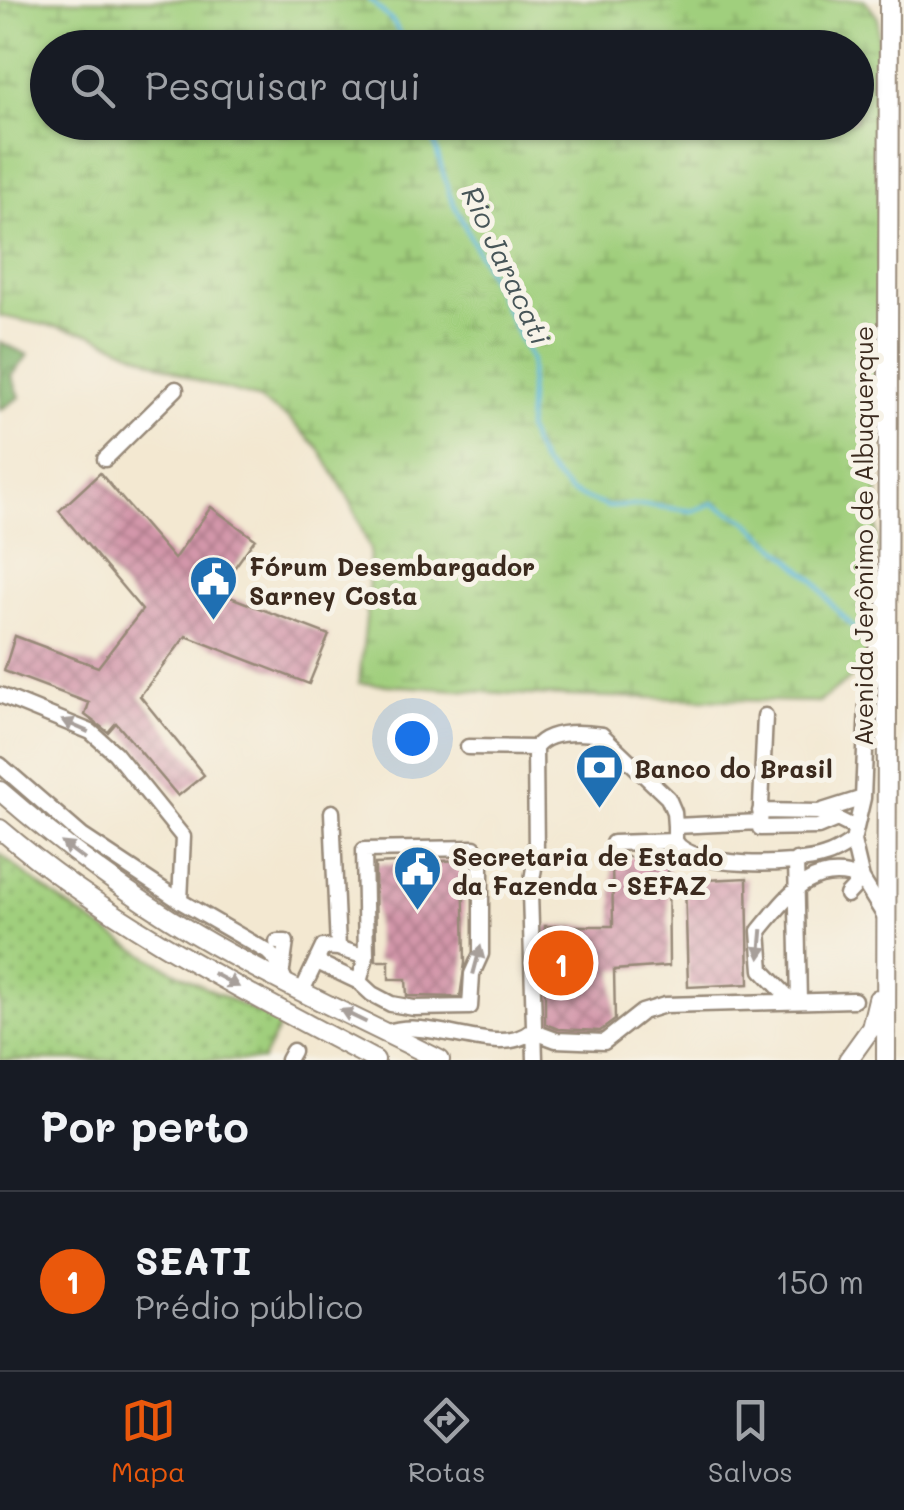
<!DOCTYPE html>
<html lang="pt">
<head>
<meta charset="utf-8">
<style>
	:root { --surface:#171b24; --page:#242831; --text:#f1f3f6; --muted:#9ea1a6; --line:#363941; --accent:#ea580c }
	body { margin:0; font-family:Mali,sans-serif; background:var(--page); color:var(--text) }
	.you { position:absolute; left:412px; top:738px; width:35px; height:35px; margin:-25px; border:8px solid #fff; border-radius:50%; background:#1a73e8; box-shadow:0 0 0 15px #1a73e833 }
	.badge { display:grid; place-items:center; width:65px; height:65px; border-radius:50%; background:var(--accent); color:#fff; font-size:32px; font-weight:700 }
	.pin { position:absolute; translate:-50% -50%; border:5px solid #fff; box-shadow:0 2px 10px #0006 }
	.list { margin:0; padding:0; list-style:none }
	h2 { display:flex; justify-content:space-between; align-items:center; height:130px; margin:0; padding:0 40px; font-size:42px }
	h2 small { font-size:32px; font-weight:400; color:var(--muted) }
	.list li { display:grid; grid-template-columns:65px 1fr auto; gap:30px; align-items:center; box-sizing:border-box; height:180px; padding:0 40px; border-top:2px solid var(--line) }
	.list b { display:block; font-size:38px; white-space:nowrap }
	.list p { margin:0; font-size:32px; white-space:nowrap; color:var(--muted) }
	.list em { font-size:32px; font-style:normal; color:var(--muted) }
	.icon { flex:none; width:55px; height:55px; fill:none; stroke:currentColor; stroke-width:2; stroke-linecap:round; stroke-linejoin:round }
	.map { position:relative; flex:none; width:904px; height:1060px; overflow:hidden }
	.search { position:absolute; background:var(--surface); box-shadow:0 2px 8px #0004; left:30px; right:30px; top:30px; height:110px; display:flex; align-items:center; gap:25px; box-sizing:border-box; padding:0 35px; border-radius:55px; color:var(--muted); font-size:38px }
	.sheet { height:310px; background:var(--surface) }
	nav { display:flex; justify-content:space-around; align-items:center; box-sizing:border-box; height:140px; border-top:2px solid var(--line); background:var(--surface); font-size:28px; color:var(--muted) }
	nav a { display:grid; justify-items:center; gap:5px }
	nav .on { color:var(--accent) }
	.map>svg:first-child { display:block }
	.grass { fill:url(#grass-dots); stroke:#6e7c4e; stroke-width:2.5 }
	.forest { fill:url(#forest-crowns); stroke:#5e6e45; stroke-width:2.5 }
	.wetland { fill:url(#wetland-marsh); stroke:#6e7c4e; stroke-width:2.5; fill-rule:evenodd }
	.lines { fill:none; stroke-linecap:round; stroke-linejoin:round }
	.stream { stroke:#63bae0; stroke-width:4 }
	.building { fill:url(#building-cross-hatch) }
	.minor-casing { stroke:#978978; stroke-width:19 }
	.major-casing { stroke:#978978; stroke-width:22 }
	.minor { stroke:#fff; stroke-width:14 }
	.major { stroke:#fff; stroke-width:18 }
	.oneway { fill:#a79f9a }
	.labels { text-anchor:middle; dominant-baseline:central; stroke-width:10; stroke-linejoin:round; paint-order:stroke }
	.street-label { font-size:25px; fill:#3b2a1e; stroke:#f7f3e8 }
	.poi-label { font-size:25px; font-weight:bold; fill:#3b2a1e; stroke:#f7f3e8; text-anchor:start }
	.water-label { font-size:28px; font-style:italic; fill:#475558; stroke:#f7f3e8 }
</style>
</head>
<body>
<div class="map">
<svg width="904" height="1060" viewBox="0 0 904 1060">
	<defs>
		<pattern id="grass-dots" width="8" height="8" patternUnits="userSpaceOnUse" patternTransform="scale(2.5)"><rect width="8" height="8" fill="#a0cf7d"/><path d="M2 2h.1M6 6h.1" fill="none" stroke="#84a866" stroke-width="1.8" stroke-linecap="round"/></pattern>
		<pattern id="forest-crowns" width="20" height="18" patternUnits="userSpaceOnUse" patternTransform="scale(2.5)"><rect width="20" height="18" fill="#80b26c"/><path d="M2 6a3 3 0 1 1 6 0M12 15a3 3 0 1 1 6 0" fill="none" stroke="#6a9158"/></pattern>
		<pattern id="wetland-marsh" width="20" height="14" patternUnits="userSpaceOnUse" patternTransform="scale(2.5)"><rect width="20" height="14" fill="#a0cf7d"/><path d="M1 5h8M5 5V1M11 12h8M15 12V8" fill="none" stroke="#84a866"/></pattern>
		<pattern id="building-cross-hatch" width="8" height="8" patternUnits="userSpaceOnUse" patternTransform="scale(2.5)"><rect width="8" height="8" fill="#d397aa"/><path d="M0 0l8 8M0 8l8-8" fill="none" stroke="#ac7b8a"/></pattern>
	</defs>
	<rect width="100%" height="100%" fill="#f7f3e8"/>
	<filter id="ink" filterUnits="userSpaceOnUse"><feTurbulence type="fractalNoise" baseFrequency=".01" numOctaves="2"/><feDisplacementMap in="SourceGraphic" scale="20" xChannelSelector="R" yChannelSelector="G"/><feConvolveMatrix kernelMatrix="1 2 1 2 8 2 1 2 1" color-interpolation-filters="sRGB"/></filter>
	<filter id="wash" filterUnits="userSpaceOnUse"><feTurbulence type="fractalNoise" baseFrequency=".0048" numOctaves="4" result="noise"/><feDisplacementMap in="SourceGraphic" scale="40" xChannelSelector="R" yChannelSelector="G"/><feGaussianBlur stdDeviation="2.25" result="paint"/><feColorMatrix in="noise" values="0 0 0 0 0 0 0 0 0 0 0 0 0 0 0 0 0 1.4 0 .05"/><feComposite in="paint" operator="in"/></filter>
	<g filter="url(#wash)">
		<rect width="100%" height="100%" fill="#f3e8d1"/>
		<path class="grass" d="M0,854C85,925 179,979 281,1023L262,1060H0Z"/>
		<path class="forest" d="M0,342L28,355L12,376L20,397L0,410Z"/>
		<path class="wetland" d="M0,0H865L878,18L879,442L875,588L866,654L858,673L819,702L532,695L359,683L368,602L370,550L351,502L318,447L289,419L256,398L198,381L91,334L0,316ZM48,48H856V122H48Z"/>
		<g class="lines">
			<path class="stream" d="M370,0L394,23L407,48
				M428,122L450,196L531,360L527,431L542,464L570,492L608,507L646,505L693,511L713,503L747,521L815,581L832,605L856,630"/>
		</g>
		<g id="blocks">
			<path class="building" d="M100,473L174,559L211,507L255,539L217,592L329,635L309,684L186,636L140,696L204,775L178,796L116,723L108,732L85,715L89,703L4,671L15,636L98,667L142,610L59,511Z
				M612,857H668L669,966L614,970L615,1020L600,1031L558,1029L545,1024V926H613Z
				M463,860L465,963L460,997L407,996L406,979H389V961H376L375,864Z
				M747,878L749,984L688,987L685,881Z"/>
		</g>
	</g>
	<g filter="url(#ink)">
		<use href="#blocks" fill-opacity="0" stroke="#978978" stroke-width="2.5"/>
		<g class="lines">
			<defs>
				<path id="minor" d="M105,459L176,389
					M882,616L867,703L863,798L853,841L862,879L886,918
					M0,695L91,732L115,753L183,837L180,901L268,952L276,960L286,983
					M765,716L760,828L818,827L837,819L855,828
					M468,747L535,748
					M0,765L82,836L180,901
					M760,811L819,812L863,798
					M332,812L338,948
					M675,826V841C691,870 797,866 825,856C836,853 844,847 853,841
					M613,843L675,841
					M796,860L799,1001
					M277,942H286L282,970
					M317,962L359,982L372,994L391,1004L414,1008L470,1007L472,974L481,954V860L474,848L364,850L366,957L359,982
					M302,991L323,947L338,948L366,957
					M792,1001L762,970L759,931C788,896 812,860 862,879L847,895
					M532,1031L556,1040L604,1042L642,1012L665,1005L854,1000
					M386,1033C431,1015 498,1060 532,1031
					M288,1060L293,1051
					M535,1060L530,892L536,856L535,748C548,730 581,732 602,735L668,798L674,812L675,826L760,822"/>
				<path id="major" d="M0,791C60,843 124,892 193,933C272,980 357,1018 440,1060
					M0,829C113,926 245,991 375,1060
					M848,1060L871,1028L878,999
					M886,1060L889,0"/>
			</defs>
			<use href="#minor" class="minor-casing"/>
			<use href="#major" class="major-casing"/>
			<use href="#minor" class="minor"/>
			<use href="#major" class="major"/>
		</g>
		<defs><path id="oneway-solid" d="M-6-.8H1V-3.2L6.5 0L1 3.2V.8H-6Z" transform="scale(2.5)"/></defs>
		<g class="oneway">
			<use href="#oneway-solid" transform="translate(75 726) rotate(-156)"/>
			<use href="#oneway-solid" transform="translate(73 851) rotate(-143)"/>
			<use href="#oneway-solid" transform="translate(761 944) rotate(95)"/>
			<use href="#oneway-solid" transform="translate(477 960) rotate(-75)"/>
			<use href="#oneway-solid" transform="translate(226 980) rotate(28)"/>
			<use href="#oneway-solid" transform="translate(353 1016) rotate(-154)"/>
		</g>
	</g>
	<defs>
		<symbol id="civic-pin" viewBox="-11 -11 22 30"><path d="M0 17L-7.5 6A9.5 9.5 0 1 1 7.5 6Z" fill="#1f6fb2" stroke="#f7f3e8"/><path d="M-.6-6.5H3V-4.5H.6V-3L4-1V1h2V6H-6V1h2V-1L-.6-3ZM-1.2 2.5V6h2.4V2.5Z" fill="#fff"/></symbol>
		<symbol id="bank-pin" viewBox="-11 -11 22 30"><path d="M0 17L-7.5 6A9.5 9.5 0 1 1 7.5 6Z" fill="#1f6fb2" stroke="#f7f3e8"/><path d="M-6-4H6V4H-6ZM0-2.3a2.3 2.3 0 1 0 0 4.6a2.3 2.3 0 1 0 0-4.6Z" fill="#fff"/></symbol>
	</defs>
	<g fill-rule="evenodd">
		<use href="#civic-pin" x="186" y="552" width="55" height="75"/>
		<use href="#bank-pin" x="572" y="740" width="55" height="75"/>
		<use href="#civic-pin" x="390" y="842" width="55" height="75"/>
	</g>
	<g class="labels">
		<g class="street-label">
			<text transform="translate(863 536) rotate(-90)">Avenida Jerônimo de Albuquerque</text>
		</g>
		<g class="poi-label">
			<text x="249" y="566">Fórum Desembargador<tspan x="249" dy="29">Sarney Costa</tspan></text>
			<text x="634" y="768">Banco do Brasil</text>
			<text x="452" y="856">Secretaria de Estado<tspan x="452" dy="29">da Fazenda - SEFAZ</tspan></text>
		</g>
		<g class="water-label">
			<text transform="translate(507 265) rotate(65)">Rio Jaracati</text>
		</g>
	</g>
</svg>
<div class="you"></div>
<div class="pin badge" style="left:561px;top:963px">1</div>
<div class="search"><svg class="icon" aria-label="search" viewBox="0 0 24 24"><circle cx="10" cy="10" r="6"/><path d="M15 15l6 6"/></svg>Pesquisar aqui</div>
</div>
<section class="sheet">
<h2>Por perto<small></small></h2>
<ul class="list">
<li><span class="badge">1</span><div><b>SEATI</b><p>Prédio público</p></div><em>150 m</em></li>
</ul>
</section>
<nav>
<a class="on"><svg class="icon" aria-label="map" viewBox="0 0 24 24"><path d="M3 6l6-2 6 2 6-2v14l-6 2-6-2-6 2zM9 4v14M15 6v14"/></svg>Mapa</a>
<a><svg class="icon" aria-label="directions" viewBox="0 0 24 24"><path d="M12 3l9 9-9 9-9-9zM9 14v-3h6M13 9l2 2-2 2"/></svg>Rotas</a>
<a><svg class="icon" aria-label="saved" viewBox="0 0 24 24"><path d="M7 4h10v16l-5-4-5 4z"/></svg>Salvos</a>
</nav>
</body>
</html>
